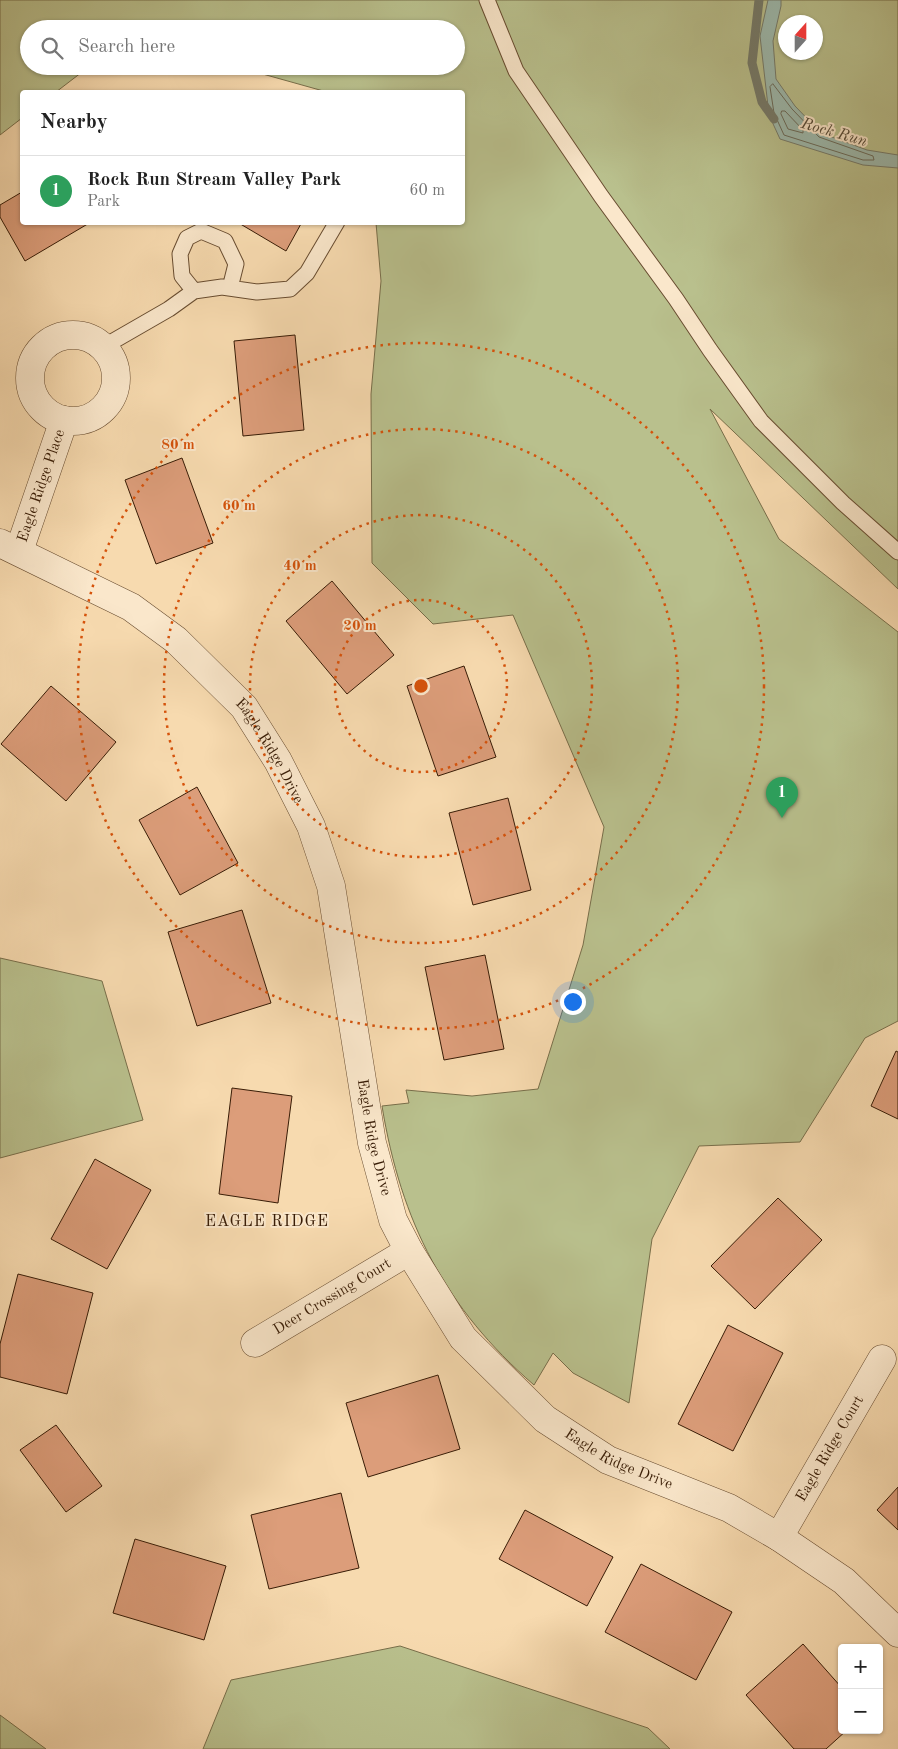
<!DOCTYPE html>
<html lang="en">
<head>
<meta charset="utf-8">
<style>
	:root { --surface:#fff; --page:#f6f6f6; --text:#222; --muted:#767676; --line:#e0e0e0; --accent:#111827 }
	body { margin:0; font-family:"Old Standard TT",serif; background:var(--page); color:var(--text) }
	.controls { position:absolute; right:15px; bottom:15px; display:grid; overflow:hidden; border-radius:5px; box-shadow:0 1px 4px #0004 }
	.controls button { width:45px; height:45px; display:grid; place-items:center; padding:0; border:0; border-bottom:1px solid var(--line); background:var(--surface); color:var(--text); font:25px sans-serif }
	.compass { position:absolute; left:778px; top:15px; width:45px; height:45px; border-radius:50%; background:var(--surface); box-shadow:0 1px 4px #0004; rotate:21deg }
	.you { position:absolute; left:572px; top:1001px; width:18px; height:18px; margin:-12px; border:4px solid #fff; border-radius:50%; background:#1a73e8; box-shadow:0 0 0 8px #1a73e833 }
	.badge { display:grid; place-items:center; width:32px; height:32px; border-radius:50%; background:var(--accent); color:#fff; font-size:16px; font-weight:700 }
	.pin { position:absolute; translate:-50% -41px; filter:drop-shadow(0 1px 2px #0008) }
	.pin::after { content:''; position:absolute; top:26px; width:18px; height:15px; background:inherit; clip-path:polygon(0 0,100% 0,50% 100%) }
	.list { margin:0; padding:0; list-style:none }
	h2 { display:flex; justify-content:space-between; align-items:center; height:65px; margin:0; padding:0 20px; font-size:21px }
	h2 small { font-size:16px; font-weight:400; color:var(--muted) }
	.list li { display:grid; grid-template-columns:32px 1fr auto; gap:15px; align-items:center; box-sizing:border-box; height:70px; padding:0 20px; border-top:1px solid var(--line) }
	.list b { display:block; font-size:19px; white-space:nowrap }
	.list p { margin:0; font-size:16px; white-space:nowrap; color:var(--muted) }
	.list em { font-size:16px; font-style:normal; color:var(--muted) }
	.icon { flex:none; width:28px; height:28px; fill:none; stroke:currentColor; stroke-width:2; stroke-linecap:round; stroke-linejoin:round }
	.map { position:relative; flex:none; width:898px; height:1749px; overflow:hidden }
	.search { position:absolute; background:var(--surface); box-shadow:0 1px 4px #0004; left:20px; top:20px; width:445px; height:55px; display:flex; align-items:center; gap:12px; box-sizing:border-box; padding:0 18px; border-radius:28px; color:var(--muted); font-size:19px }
	.panel { position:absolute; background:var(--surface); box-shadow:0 1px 4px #0004; left:20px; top:90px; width:445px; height:135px; border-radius:5px }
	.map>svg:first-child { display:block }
	.green { fill:#b9c08d; stroke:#786e4a; fill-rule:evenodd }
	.water { fill:#9dbaae; stroke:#757b6b }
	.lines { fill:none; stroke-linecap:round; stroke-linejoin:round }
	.shore { stroke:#6a6b5a; stroke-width:1 }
	.stream { stroke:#757b6b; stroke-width:9 }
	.building { fill:#dc9d7a; stroke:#381c06 }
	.service-casing { stroke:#684c30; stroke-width:17 }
	.minor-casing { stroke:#684c30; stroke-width:29 }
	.service { stroke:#fae7cb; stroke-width:15 }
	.minor { stroke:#fae7cb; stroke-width:28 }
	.ring { fill:none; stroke:#d6530b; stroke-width:2.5; stroke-dasharray:2.5 5 }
	.labels { text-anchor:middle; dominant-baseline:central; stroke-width:4; stroke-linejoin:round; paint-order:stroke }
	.street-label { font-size:15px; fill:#381c06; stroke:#fae7cb }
	.water-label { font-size:16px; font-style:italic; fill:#564b38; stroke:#fae7cb }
	.neighbourhood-label { font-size:16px; letter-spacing:1px; fill:#381c06; stroke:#fae7cb }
	.centre { fill:#d6530b; stroke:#fae7cb; stroke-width:2.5 }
	.ring-label { font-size:15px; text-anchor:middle; font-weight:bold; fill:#d6530b; stroke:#fae7cb; stroke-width:4; stroke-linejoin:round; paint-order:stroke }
</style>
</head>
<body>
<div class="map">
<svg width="898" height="1749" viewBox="0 0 898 1749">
	<rect width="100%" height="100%" fill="#f7daaf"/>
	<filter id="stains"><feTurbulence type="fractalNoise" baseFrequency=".004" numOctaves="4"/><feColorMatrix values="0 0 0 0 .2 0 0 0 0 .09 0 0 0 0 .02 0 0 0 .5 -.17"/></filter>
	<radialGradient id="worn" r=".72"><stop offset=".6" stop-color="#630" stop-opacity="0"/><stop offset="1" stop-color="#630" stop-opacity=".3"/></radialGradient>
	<path class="green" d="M0,0H898V589L710,409L779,539L898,632V1021L865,1038L800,1142L699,1146L652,1239L629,1403L573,1373L553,1353L534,1385C445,1308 401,1222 382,1106L409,1103L406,1090L472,1096L538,1089L583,945L604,827L513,615L433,624L372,563L371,394L381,281L376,223L462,222V92H327L234,66H456V29H29V66H94L86,69L56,92H22V118L0,135ZM786,22H816V52H786Z
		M0,958L102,981L143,1120L0,1158Z
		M400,1646L648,1728L670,1749H203L231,1680Z
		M0,1715L46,1749H0Z"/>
	<path class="water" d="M768,0H781V6L773,41L776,79L795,106L821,133L867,150L898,155V168L863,165L780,139L769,115L760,36Z"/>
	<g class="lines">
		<path class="shore" d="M773,84L792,109L819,137L873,156L874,160H863L784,135L774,113L770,87Z
			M782,111H785L803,130V133L788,129L781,114Z"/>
		<path class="stream" d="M759,0L752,63L762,102L774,119"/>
	</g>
	<path class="building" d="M22,192V222H91L25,261L0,217V205Z
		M237,222H302L286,251Z
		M295,335L304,430L243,436L234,341Z
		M182,458L213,543L156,564L125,480Z
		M332,581L394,655L347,694L286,621Z
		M464,666L496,757L438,776L407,686Z
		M51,686L116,742L66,801L1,744Z
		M197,787L238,863L180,895L139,820Z
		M508,798L531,890L473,905L449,813Z
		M242,910L271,1003L197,1026L168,932Z
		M485,955L504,1049L444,1060L425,967Z
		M896,1051L898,1052V1119L871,1106Z
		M232,1088L292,1096L278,1203L219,1194Z
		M95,1159L151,1190L107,1269L51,1239Z
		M778,1198L822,1240L755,1309L711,1266Z
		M18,1274L93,1293L67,1394L0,1377V1344Z
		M728,1325L783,1353L733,1451L678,1424Z
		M438,1375L460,1449L368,1477L346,1403Z
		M56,1425L102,1486L66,1512L20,1450Z
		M898,1487V1530L877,1510Z
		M341,1493L359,1568L269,1589L251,1515Z
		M525,1510L613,1557L587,1606L499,1559Z
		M135,1539L226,1566L204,1640L113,1613Z
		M641,1564L732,1612L696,1680L605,1632Z
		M803,1644L842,1688V1730H847L826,1749H794L746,1695Z"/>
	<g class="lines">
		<defs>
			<path id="service" d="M487,0L516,71L601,196L676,299L710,350L761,421L843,503L898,552
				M194,291L182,276L180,254L187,238L201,231L225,241L236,264L230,288
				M103,347L169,309L194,291L222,287L257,292L290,289L307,273L337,222"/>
			<g id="minor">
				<circle cx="73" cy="378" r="43"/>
				<path id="s1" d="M0,543L131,607L176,640L244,707L278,761L311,826L331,886L372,1143L393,1220L409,1251L463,1338L545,1419L608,1460L729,1508L779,1537L844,1581L898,1633"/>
				<path id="s2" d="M19,551L64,420"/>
				<path id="s3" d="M255,1343L409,1251"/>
				<path id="s4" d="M779,1537L882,1359"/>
			</g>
		</defs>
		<use href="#service" class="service-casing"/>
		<use href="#minor" class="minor-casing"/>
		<use href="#service" class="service"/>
		<use href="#minor" class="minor"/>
	</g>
	<g class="ring">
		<circle cx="421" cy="686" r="86"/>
		<circle cx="421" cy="686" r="171"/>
		<circle cx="421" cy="686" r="257"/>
		<circle cx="421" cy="686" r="343"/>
	</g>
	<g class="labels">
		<g class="street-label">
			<text stroke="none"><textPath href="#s2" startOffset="69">Eagle Ridge Place</textPath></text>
			<text stroke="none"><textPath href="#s1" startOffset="348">Eagle Ridge Drive</textPath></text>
			<text stroke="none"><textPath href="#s1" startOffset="752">Eagle Ridge Drive</textPath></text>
			<text stroke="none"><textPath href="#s3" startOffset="90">Deer Crossing Court</textPath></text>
			<text stroke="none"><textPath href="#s4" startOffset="102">Eagle Ridge Court</textPath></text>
			<text stroke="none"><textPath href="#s1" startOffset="1174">Eagle Ridge Drive</textPath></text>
		</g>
		<g class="water-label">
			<text transform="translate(834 133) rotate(16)">Rock Run</text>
		</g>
		<g class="neighbourhood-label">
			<text x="267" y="1222">EAGLE RIDGE</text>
		</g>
	</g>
	<circle cx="421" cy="686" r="8" class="centre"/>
	<g class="ring-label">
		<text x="178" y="449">80 m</text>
		<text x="239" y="510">60 m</text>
		<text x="300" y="570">40 m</text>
		<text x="360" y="630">20 m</text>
	</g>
	<rect width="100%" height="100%" filter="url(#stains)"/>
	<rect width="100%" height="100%" fill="url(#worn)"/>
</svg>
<div class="controls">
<button>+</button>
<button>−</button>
</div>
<svg class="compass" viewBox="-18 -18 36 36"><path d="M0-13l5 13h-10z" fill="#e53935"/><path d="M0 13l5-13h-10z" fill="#767676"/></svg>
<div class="you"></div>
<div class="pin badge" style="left:782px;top:818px;background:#2e9e5b">1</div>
<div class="search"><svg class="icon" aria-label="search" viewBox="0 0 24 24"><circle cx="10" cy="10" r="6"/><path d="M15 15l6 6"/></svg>Search here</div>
<section class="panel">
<h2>Nearby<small></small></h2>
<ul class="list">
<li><span class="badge" style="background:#2e9e5b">1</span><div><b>Rock Run Stream Valley Park</b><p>Park</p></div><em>60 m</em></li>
</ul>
</section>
</div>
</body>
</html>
